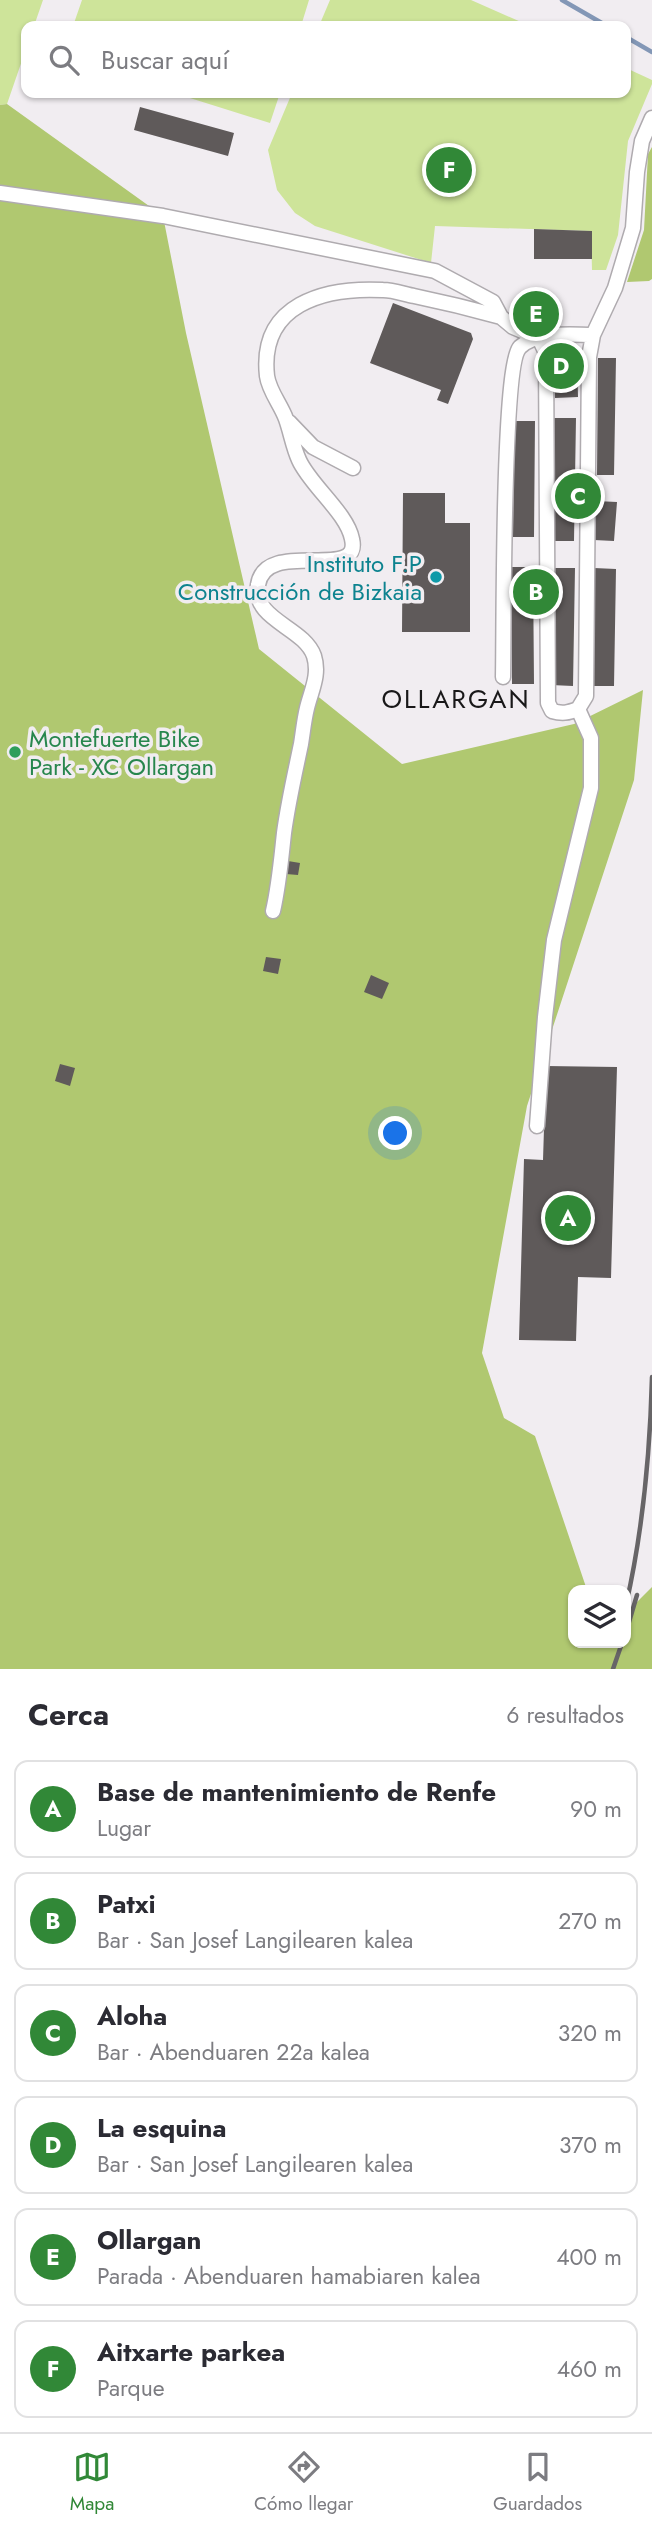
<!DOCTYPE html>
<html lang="es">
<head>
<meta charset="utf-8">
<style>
	:root { --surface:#fff; --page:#f7f7f7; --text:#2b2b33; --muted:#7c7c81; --line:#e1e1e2; --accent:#318837 }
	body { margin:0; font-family:Jost,sans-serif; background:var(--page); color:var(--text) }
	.controls { position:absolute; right:21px; bottom:21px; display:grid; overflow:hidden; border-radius:14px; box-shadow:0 2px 5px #0004 }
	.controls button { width:63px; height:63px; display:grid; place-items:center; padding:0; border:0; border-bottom:2px solid var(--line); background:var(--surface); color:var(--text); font:35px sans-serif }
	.you { position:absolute; left:396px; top:1134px; width:24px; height:24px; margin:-18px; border:5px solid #fff; border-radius:50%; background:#1a73e8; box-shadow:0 0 0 10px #1a73e833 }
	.badge { display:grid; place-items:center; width:46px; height:46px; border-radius:50%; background:var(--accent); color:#fff; font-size:23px; font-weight:700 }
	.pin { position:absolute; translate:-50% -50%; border:4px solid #fff; box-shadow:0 2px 7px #0006 }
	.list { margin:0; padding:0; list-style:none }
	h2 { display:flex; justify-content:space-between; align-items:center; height:91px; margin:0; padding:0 28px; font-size:30px }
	h2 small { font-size:23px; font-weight:400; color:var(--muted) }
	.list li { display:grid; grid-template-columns:46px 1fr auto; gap:21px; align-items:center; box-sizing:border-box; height:98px; margin:0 14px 14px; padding:0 14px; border:2px solid var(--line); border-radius:14px }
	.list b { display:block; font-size:26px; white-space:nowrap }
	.list p { margin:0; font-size:23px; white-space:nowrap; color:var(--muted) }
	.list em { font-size:23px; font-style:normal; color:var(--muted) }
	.icon { flex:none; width:38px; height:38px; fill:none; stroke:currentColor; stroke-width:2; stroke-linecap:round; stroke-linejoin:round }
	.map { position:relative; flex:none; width:652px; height:1669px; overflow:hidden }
	.search { position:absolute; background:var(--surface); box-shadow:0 2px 5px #0004; left:21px; right:21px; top:21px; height:77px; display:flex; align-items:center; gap:18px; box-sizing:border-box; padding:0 24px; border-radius:14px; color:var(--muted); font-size:26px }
	.sheet { height:763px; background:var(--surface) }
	nav { display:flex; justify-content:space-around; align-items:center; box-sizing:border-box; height:98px; border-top:2px solid var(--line); background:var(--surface); font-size:19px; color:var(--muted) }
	nav a { display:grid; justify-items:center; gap:4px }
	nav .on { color:var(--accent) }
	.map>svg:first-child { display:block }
	.green { fill:#cee49a }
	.forest { fill:#b0c870 }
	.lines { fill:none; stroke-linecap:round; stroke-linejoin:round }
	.stream { stroke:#8397b6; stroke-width:4.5 }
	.building { fill:#5f5a5a }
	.minor-casing { stroke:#afabaf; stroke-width:17 }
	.minor { stroke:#fff; stroke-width:14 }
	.rail { stroke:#676567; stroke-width:4.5 }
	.culture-dot { fill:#0f9aa8; stroke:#f1edf1; stroke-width:2.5 }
	.leisure-dot { fill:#2e9e5b; stroke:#f1edf1; stroke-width:2.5 }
	.labels { text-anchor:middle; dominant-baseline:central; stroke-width:7; stroke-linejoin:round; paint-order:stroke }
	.culture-label { font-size:24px; fill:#0d838f; stroke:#f1edf1; text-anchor:end }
	.leisure-label { font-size:24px; fill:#27864d; stroke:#f1edf1; text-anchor:start }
	.neighbourhood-label { font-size:26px; letter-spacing:2px; fill:#191819; stroke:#f1edf1 }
</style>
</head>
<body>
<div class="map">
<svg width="652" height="1669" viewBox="0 0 652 1669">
	<rect width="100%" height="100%" fill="#f1edf1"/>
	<path class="green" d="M0,0H43L34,26H26V49L7,104L0,105Z
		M82,0H309L301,26H73Z
		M330,0H471L530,26H319Z
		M626,68L652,80V84L628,141L618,235L606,270H592L591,231L435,226L431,263L315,226L295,213L277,190L268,150L292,93H626Z
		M174,93H280L270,123Z"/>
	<path class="forest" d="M7,104L163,216L186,333L259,649L402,764L574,724L643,690L634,780L527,1106L482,1353L504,1418L535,1436L587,1590H573V1643H626V1613L652,1587V1669H0V105Z
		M652,147V279L649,281L627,282L644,230L648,154Z"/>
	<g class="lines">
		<path class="stream" d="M562,0L607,26
			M626,37L652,52"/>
	</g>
	<path class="building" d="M140,107L234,133L228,156L134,130Z
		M534,229L592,231V259H534Z
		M393,303L471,333L473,339L448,404L437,400L441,390L370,363Z
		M577,355L578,397L555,398L554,356Z
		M598,358H616L614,475H597Z
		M554,418H576L574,541H552Z
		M514,421H535L534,537H513Z
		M403,493H445V523H470V632H402Z
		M596,501L617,502L614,541L594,540Z
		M511,567H533L534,684H512Z
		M553,568H575L573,686L551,685Z
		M594,568L616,569L614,686H592Z
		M288,861L300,863L298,875L286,874Z
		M266,957L281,959L278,974L263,971Z
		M371,975L389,983L382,999L364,992Z
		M60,1064L75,1068L70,1086L55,1081Z
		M546,1066L617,1067L611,1278L578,1277L576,1341L519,1340L524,1159L543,1160Z"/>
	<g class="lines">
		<defs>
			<path id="minor" d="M0,193L163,216L435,271L493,302L501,317L513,327L539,338
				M539,338L546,353L548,703L552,711C562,714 568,713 578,709
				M289,422L313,447L353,468
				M503,677C504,633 502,365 520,347C537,331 571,335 593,335
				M578,709L586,696L589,357L593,335L615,288L633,228L637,172L642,141L652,118
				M273,911C279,885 281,860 284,833C288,803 295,773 301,744C303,732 304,720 307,708C311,691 320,675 314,656C304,627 252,620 258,585C265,537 362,583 352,539C347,513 310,485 299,460C293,447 291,433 286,419C281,405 269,391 267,376C259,304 324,287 383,290C393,290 404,294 414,296C443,302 472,309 501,317
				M537,1126L545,1017L554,940L591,788V738L578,709"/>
		</defs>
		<use href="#minor" class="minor-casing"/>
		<use href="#minor" class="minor"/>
		<path class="rail" d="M626,1605C643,1530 650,1455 652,1377
			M626,1632L637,1595
			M613,1669L622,1643"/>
	</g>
	<circle class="culture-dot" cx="436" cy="577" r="7"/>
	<circle class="leisure-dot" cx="15" cy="752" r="7"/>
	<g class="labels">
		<g class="culture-label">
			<text x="422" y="563">Instituto F.P<tspan x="422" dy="28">Construcción de Bizkaia</tspan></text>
		</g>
		<g class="leisure-label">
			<text x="29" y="738">Montefuerte Bike<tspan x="29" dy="28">Park - XC Ollargan</tspan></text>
		</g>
		<g class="neighbourhood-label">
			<text x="456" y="699">OLLARGAN</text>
		</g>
	</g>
</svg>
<div class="controls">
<button><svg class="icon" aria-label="layers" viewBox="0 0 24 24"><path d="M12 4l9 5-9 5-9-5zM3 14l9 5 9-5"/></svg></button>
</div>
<div class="you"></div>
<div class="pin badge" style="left:568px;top:1218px">A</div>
<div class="pin badge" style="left:536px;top:592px">B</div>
<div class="pin badge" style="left:578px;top:496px">C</div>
<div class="pin badge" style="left:561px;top:366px">D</div>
<div class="pin badge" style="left:536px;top:314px">E</div>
<div class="pin badge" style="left:449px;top:170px">F</div>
<div class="search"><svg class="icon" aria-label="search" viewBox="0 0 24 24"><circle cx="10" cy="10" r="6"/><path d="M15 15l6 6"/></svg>Buscar aquí</div>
</div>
<section class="sheet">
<h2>Cerca<small>6 resultados</small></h2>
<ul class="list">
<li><span class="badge">A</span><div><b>Base de mantenimiento de Renfe</b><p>Lugar</p></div><em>90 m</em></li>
<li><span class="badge">B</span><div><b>Patxi</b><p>Bar · San Josef Langilearen kalea</p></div><em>270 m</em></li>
<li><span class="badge">C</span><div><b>Aloha</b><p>Bar · Abenduaren 22a kalea</p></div><em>320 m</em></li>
<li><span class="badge">D</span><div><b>La esquina</b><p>Bar · San Josef Langilearen kalea</p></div><em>370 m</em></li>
<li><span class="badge">E</span><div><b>Ollargan</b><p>Parada · Abenduaren hamabiaren kalea</p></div><em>400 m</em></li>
<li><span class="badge">F</span><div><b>Aitxarte parkea</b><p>Parque</p></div><em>460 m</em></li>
</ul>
</section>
<nav>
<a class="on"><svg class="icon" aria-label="map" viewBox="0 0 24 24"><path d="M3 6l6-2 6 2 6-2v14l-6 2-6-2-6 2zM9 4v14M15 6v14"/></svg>Mapa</a>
<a><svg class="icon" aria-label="directions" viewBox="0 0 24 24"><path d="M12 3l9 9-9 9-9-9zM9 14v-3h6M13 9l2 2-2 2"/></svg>Cómo llegar</a>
<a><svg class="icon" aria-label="saved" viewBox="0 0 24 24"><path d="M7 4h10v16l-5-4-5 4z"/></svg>Guardados</a>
</nav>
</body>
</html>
